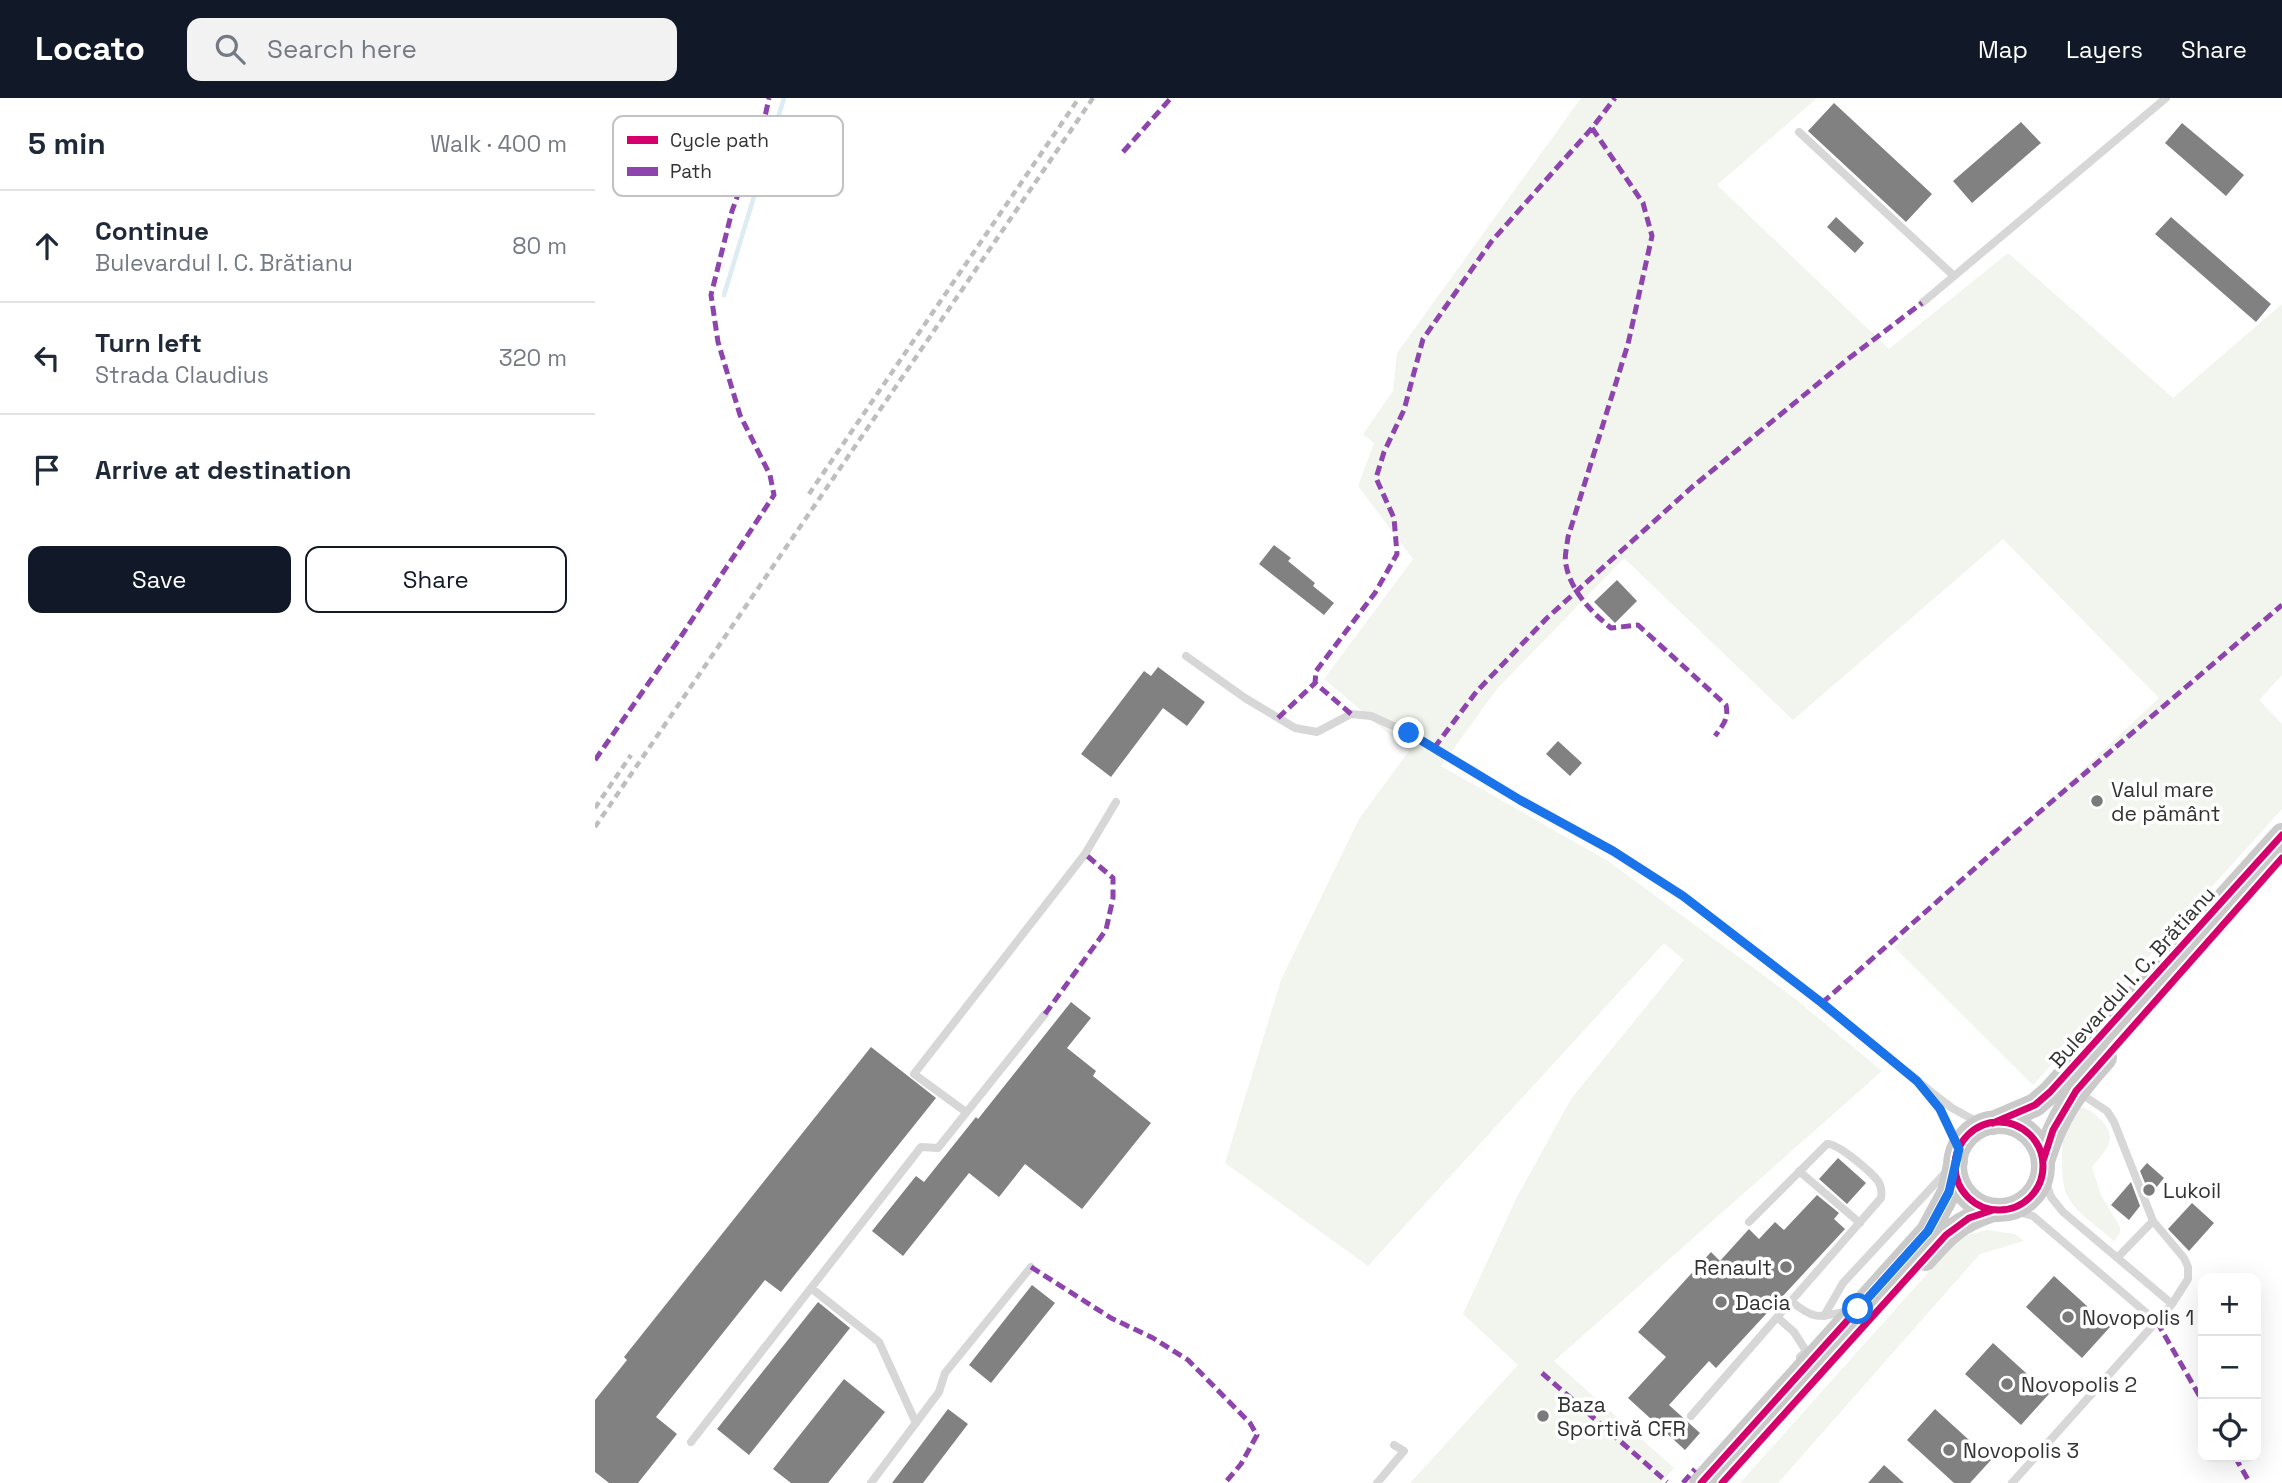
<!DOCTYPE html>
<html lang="en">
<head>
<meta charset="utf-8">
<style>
	:root { --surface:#fff; --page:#f2f2f3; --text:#1f2937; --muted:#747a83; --line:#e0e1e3; --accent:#111827 }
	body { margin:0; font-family:"Space Grotesk",sans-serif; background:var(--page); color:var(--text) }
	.controls { position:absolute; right:21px; bottom:21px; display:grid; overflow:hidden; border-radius:14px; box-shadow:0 7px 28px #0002 }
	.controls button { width:63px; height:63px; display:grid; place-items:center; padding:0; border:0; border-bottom:2px solid var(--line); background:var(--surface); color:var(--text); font:35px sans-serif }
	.stop { position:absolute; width:21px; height:21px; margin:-16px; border:5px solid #1a73e8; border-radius:50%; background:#fff }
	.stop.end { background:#1a73e8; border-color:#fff; box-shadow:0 2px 7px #0008 }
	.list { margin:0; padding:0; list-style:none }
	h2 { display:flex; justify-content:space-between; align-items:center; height:91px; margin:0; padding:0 28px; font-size:30px }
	h2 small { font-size:23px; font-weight:400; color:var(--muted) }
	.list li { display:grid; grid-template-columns:46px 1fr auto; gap:21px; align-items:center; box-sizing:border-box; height:112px; padding:0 28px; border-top:2px solid var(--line) }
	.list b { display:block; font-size:26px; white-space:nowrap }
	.list p { margin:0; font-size:23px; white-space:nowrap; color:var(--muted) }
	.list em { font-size:23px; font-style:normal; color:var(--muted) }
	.actions { display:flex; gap:14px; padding:21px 28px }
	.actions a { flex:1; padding:16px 0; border:2px solid var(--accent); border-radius:14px; text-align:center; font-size:24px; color:var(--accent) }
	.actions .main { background:var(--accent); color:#fff }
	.icon { flex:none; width:38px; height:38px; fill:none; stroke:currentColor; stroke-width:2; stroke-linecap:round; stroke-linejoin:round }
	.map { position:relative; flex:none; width:1687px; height:1385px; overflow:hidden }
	header { display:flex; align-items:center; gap:42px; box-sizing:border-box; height:98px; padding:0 35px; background:var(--accent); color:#fff }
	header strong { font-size:33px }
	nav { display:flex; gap:38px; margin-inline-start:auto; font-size:24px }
	.search { width:490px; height:63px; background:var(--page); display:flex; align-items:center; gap:18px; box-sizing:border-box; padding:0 24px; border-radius:14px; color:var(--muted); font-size:26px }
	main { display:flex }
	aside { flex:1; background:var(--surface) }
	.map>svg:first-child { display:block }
	.green { fill:#f1f5ed }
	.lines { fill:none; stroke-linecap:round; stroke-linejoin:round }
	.stream { stroke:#ddebf3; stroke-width:4.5 }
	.building { fill:#818181 }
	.lane { stroke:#d7d7d7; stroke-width:8 }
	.primary { stroke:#cacaca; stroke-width:24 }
	.rail { stroke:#bebebe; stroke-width:4.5; stroke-dasharray:7 5; stroke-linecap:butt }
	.quiet { stroke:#8e44ad; stroke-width:5; stroke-dasharray:10 5; stroke-linecap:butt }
	.cycleway-casing { stroke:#fff; stroke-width:11 }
	.cycleway { stroke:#d6006c; stroke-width:7 }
	.route { stroke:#1a73e8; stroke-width:9 }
	.poi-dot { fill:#7a7a7a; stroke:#fff; stroke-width:2.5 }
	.labels { text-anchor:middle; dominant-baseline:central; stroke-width:7; stroke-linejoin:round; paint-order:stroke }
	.poi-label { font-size:21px; fill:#333; stroke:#fff; text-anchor:start }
	.street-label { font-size:21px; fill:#333; stroke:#fff }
	.key { fill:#fff; stroke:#c2c2c2; stroke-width:2 }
	.key-label { font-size:19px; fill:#333 }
</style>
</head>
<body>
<header>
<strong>Locato</strong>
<div class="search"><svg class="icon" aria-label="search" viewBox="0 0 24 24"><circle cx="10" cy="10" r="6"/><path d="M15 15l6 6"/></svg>Search here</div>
<nav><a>Map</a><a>Layers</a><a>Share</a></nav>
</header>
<main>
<aside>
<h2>5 min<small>Walk · 400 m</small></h2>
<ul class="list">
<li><svg class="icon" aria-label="ahead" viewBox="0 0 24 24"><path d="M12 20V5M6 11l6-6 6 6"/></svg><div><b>Continue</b><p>Bulevardul I. C. Brătianu</p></div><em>80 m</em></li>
<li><svg class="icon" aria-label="left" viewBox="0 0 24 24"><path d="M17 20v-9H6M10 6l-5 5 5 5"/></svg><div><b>Turn left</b><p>Strada Claudius</p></div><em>320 m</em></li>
<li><svg class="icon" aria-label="arrive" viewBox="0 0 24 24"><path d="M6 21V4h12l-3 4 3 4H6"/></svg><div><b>Arrive at destination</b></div></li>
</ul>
<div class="actions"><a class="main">Save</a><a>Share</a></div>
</aside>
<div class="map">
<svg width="1687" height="1385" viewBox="0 0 1687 1385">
	<rect width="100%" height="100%" fill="#fff"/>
	<path class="green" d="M986,0H1222L1122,87L1294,251L1413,155L1578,300L1687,206V577L1664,602L1687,626V711L1438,987L1299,849L1564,600L1408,441L1198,622L1029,460L902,591L846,668L1013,763L1198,899L1287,973L959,1263L1079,1370L1066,1385H815L923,1267L868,1216L922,1099L976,1001L1089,862L1069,845L773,1168L630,1065L686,882L764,721L814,653L729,581L818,461L763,388L779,345L768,336L798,293L802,255Z
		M1485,1009C1494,1011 1498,1014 1505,1021C1525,1041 1511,1051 1497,1069L1506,1097L1525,1129V1135L1519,1143C1504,1129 1479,1114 1471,1095C1464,1077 1468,1041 1470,1022Z
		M1392,1132L1420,1136L1429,1143L1385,1156L1183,1385H1145L1365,1139Z"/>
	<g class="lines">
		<path class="stream" d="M129,197L189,0"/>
	</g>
	<path class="building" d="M1239,5L1337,96L1311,124L1213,33Z
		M1426,24L1446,45L1377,105L1358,83Z
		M1587,25L1649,77L1631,98L1570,45Z
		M1241,119L1269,145L1260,155L1232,129Z
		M1576,119L1676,206L1661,224L1560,136Z
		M679,447L696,460L693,463L720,485L718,488L739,505L729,517L664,466Z
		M1022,482L1042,503L1020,525L999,504Z
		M563,569L610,604L592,628L568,610L516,679L486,656L549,573L556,578Z
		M963,643L987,665L975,678L951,656Z
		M476,904L496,920L472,950L501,973L498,978L556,1025L487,1111L430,1066L404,1099L374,1075L308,1158L277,1133L321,1078L329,1084L381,1019L383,1021Z
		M276,949L341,1000L186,1194L170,1182L61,1319L82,1336L43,1385H14L0,1374V1302L32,1262L29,1259Z
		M1243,1060L1271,1085L1252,1106L1224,1081Z
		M1552,1065L1569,1080L1555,1097L1545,1073Z
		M1536,1084L1545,1108L1534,1122L1516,1107Z
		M1222,1097L1244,1115L1239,1121L1250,1131L1121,1270L1114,1263L1074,1307L1105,1335L1090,1352L1033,1300L1071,1259L1043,1234L1116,1154L1125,1163L1154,1131L1164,1141L1180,1124L1189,1132Z
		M1597,1105L1619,1125L1594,1153L1573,1131Z
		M1459,1178L1515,1229L1487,1260L1431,1209Z
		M437,1187L460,1205L396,1285L374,1267Z
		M223,1204L255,1230L154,1357L122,1331Z
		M1398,1245L1454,1296L1426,1327L1370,1276Z
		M249,1281L290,1314L233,1385H196L178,1371Z
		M353,1311L373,1326L328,1385H297Z
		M1340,1311L1396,1362L1375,1385H1359L1312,1342Z
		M1289,1367L1309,1385H1273Z"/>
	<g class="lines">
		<path class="lane" d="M1204,34L1359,178
			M1327,205L1571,0
			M591,558L650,600L700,630L722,634L756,616L776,618L814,635L925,702L1019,753L1088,798L1227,905L1339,996L1357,1010L1388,1027
			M1331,994L1345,1011L1364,1051
			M371,1014L319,976L490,756L521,704
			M1204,1073L1265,1125
			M1448,1076L1456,1099L1468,1114L1577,1206
			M1412,1111L1438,1118L1562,1224
			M1522,1160L1558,1123
			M216,1190L284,1244L321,1325
			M1196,1203C1220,1223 1224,1219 1253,1213
			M1229,1218L1248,1185L1352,1073
			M1182,1219L1199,1234L1211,1253L1205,1259
			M1096,1318L1286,1100C1287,1094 1287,1089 1283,1083C1276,1074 1243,1045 1232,1046L1154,1124
			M96,1344L326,1049L343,1050L450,916
			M276,1385L344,1294L350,1275L436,1169
			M782,1385L809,1353L799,1347
			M1417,1385L1577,1206L1593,1181V1169L1589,1160L1558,1123L1519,1024L1512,1013L1486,996"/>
		<path class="primary" d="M1360 1068a44 44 0 1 1 88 0a44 44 0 1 1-88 0Z
			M1398,1025L1440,1007L1455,994L1687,737
			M1448,1063C1463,1016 1478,996 1510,960
			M1330,1161C1354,1134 1363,1124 1398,1112
			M1106,1385L1333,1133L1354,1094L1361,1063"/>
		<path class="rail" d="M214,396L484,0
			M0,710L36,657
			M0,729L498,0"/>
		<path class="quiet" d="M997,30L1048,105L1057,138L1033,246L973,439C972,448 969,459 971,467C976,493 996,514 1016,530L1043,527L1131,607C1134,621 1128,627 1120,638
			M528,54L576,0
			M756,616L720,585L721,573L780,495L802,456L799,420L781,380L789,354L809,312L828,241L896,144L997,30L1020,0
			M683,620L720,585
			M839,650L882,593L952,520L1096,390L1253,261L1327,205
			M0,662L85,540L179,397L175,377L145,317L123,244L116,197L137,113L168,28L174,0
			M1227,905L1420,735L1687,507
			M450,916L511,832L518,800V780L490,756
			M436,1169L516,1220L558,1240L593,1262L655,1325L662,1337L646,1366L630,1385
			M1562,1224L1608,1304
			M947,1275L1072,1384
			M1640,1359L1655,1385
			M1088,1385L1100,1371"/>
		<defs>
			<path id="cycleway" d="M1360 1068a44 44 0 1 1 88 0a44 44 0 1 1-88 0Z
				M1398,1025L1440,1007L1455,994L1687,737
				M1448,1063L1458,1032L1481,993L1687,760
				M1106,1385L1333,1133L1354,1094L1361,1063
				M1127,1385L1351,1137L1374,1120L1398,1112"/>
		</defs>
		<use href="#cycleway" class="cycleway-casing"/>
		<use href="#cycleway" class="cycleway"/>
	</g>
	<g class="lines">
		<path class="route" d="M814,635L925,702L1018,753L1088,798L1227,905L1322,983L1345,1011L1364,1051L1354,1094L1333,1133L1263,1211"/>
	</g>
	<g class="poi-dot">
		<circle cx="1502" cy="703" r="7"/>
		<circle cx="1554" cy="1092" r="7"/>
		<circle cx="1191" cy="1169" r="7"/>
		<circle cx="1126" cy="1204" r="7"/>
		<circle cx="1473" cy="1219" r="7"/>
		<circle cx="1412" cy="1286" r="7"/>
		<circle cx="948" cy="1318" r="7"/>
		<circle cx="1354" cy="1352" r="7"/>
	</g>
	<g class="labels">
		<g class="poi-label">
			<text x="1516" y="691">Valul mare<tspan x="1516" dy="24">de pământ</tspan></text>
			<text x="1568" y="1092">Lukoil</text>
			<text x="1177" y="1169" text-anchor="end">Renault</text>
			<text x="1140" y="1204">Dacia</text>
			<text x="1487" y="1219">Novopolis 1</text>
			<text x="1426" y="1286">Novopolis 2</text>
			<text x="962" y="1306">Baza<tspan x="962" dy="24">Sportivă CFR</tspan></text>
			<text x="1368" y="1352">Novopolis 3</text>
		</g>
		<g class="street-label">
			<text transform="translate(1537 879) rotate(-48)">Bulevardul I. C. Brătianu</text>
		</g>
	</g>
	<rect x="18" y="18" width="230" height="80" rx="10" class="key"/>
	<rect x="32" y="38" width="31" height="8" fill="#d6006c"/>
	<rect x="32" y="69" width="31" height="9" fill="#8e44ad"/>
	<g class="key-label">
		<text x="75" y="49">Cycle path</text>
		<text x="75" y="80">Path</text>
	</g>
</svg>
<div class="controls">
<button>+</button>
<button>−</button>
<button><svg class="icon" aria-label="locate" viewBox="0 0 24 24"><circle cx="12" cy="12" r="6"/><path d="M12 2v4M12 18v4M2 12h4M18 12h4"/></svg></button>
</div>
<div class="stop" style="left:1263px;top:1211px"></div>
<div class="stop end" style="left:814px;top:635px"></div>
</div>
</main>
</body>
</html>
